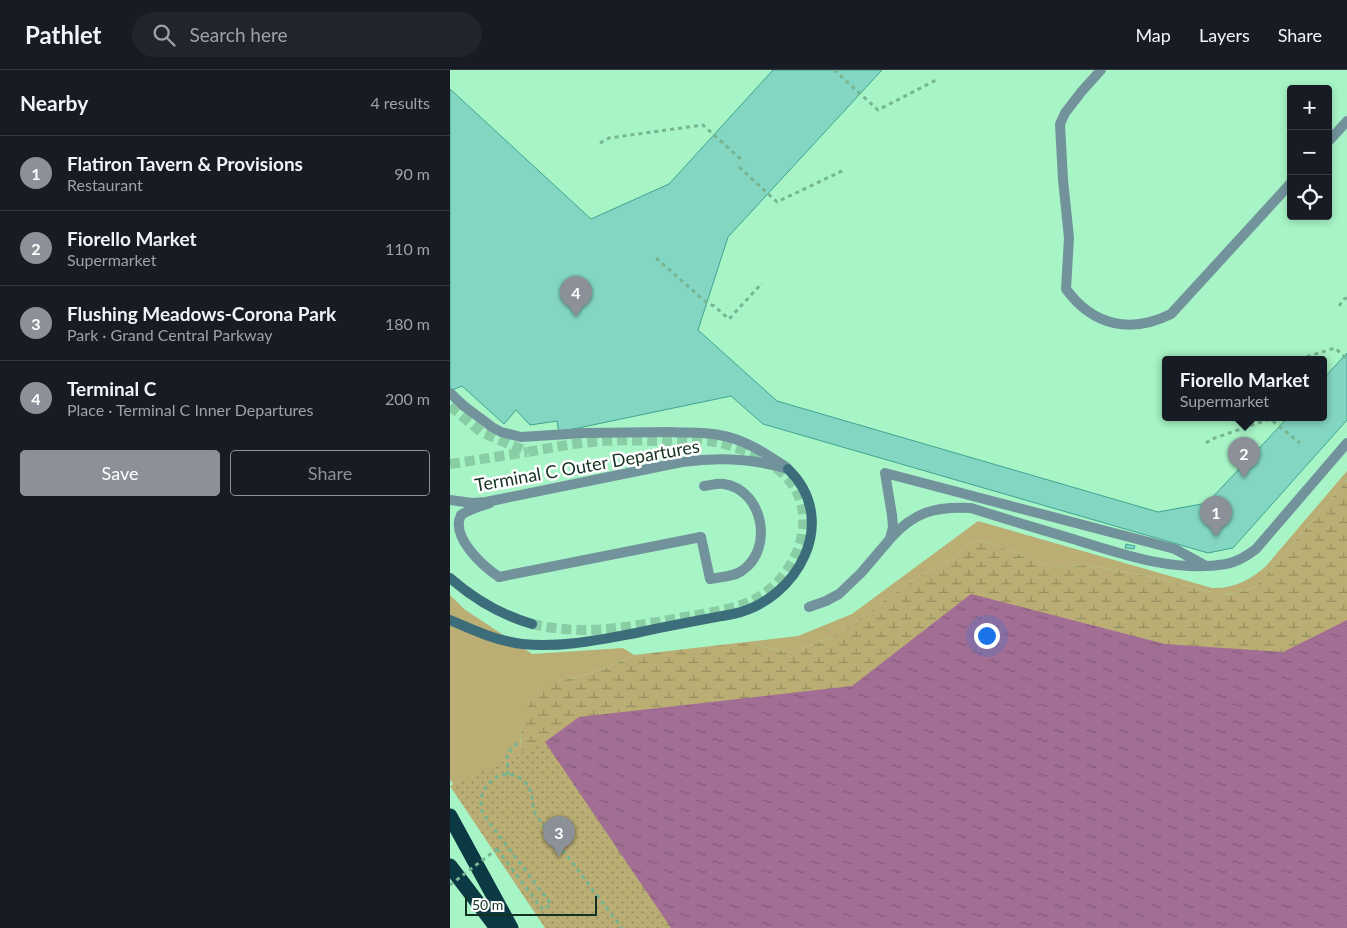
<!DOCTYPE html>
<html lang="en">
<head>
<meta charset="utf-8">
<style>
	:root { --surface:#171b24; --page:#20242c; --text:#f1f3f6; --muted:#9ea1a6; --line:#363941; --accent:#8c9099 }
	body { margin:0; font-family:Lato,sans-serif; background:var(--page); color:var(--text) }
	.controls { position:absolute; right:15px; top:15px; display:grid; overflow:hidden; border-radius:5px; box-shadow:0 2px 8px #0003 }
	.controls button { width:45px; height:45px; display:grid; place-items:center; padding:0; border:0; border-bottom:1px solid var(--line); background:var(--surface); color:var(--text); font:25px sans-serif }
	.scale { position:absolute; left:15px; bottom:12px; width:132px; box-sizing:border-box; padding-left:5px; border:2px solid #133221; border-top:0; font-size:14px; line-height:18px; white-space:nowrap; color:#133221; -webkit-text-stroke:4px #fff; paint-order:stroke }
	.you { position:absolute; left:536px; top:565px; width:18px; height:18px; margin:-12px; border:4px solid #fff; border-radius:50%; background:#1a73e8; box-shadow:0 0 0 8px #1a73e833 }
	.badge { display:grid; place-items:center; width:32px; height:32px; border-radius:50%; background:var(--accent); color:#fff; font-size:16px; font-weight:700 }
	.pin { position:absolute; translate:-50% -41px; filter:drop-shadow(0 1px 2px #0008) }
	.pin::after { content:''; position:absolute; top:26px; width:18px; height:15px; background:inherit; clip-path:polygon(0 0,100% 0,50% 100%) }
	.popup { position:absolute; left:712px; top:286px; width:165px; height:65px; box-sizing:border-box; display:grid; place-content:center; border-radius:5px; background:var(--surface); filter:drop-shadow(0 1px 4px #0005); font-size:16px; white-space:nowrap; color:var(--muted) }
	.popup b { font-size:19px; color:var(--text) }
	.popup::after { content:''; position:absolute; left:50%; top:100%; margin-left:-10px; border:10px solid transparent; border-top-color:var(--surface) }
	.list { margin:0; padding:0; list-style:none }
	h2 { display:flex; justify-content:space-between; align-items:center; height:65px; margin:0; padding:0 20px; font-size:21px }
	h2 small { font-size:16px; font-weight:400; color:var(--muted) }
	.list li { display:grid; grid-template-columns:32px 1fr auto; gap:15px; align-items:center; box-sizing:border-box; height:75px; padding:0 20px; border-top:1px solid var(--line) }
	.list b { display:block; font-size:19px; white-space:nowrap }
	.list p { margin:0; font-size:16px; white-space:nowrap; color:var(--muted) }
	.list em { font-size:16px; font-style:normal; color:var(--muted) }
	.actions { display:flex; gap:10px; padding:15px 20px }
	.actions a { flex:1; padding:11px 0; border:1px solid var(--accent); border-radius:5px; text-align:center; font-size:18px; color:var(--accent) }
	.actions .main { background:var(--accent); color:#fff }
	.icon { flex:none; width:28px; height:28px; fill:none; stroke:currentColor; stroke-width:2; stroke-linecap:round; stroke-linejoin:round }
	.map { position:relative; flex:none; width:897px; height:858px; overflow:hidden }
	header { display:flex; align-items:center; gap:30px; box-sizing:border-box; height:70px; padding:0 25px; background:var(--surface); border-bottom:1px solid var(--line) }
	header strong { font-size:24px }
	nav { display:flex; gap:28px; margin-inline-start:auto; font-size:18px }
	.search { width:350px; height:45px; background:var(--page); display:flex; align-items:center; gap:12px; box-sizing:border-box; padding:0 18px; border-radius:28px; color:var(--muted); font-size:19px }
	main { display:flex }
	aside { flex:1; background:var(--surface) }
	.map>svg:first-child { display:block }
	.grass { fill:#baae74 }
	.wetland { fill:url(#wetland-marsh) }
	.park { fill:url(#park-dots) }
	.water { fill:url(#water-ripples) }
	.building { fill:#83d6c2; stroke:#3fa490 }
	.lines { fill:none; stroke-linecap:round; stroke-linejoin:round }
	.street-tunnel { stroke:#89cda5; stroke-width:10; stroke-dasharray:10 5; stroke-linecap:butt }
	.secondary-tunnel { stroke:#89cda5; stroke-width:10; stroke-dasharray:10 5; stroke-linecap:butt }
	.path { stroke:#77b591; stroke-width:3; stroke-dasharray:4 4; stroke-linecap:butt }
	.lane { stroke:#72939c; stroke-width:10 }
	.street { stroke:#72939c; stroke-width:10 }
	.secondary { stroke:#3b6d7b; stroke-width:10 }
	.highway { stroke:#0a3944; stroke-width:15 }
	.path-bridge { stroke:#77b591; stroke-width:3; stroke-dasharray:4 4; stroke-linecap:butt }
	.lane-bridge { stroke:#72939c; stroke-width:10 }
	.street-bridge { stroke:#72939c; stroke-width:10 }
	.secondary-bridge { stroke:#3b6d7b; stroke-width:10 }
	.labels { text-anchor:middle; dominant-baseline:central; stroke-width:5; stroke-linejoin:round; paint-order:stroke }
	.street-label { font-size:18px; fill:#133221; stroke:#fff }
</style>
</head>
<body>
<header>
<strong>Pathlet</strong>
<div class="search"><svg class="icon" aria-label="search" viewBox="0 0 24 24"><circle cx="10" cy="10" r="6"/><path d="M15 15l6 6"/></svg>Search here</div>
<nav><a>Map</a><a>Layers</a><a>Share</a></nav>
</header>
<main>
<aside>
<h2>Nearby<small>4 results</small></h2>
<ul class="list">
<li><span class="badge">1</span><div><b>Flatiron Tavern &amp; Provisions</b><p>Restaurant</p></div><em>90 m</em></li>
<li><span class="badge">2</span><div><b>Fiorello Market</b><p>Supermarket</p></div><em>110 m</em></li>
<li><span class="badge">3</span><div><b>Flushing Meadows-Corona Park</b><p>Park · Grand Central Parkway</p></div><em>180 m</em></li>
<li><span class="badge">4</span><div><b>Terminal C</b><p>Place · Terminal C Inner Departures</p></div><em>200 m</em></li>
</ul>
<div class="actions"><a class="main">Save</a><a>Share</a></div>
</aside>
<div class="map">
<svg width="897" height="858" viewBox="0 0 897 858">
	<defs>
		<pattern id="wetland-marsh" width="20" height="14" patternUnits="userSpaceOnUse" patternTransform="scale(1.25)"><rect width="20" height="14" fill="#baae74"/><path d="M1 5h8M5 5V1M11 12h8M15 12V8" fill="none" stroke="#968e5f"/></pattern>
		<pattern id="park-dots" width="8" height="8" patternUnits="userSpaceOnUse" patternTransform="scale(1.25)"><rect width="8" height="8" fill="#baae74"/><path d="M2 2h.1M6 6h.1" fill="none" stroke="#968e5f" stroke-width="1.8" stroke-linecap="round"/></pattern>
		<pattern id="water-ripples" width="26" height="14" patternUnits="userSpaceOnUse" patternTransform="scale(1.25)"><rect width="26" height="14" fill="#a36e94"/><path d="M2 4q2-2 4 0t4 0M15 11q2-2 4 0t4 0" fill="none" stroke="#845b78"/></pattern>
	</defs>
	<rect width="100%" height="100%" fill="#a7f4c6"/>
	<path class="grass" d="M897,401V410L812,510L807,515L798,520L786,523L772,524L757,521L703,507L636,495L603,497L532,470L522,472L500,490L478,501L455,516L385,566L343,582L312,577L305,571L348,566L402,544L528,451L762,518C783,519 801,510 816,496Z
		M0,525L14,539L82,584L173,578L184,585L156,598L132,606L107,611L72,651L70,676L78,691L16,731L0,710Z"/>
	<path class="wetland" d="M897,410V858H213L78,691L70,677L72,651L77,638L84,626L92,618L107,611L132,606L156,598L184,585L305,571L312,577L343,582L385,566L455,516L478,501L500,490L522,472L532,470L603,497L636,495L703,507L757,521L772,524L786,523L798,520L807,515L812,510Z"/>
	<path class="park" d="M95,672L217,858H95L0,716Z"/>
	<path class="water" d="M521,524L715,574L833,582L897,550V858H221L95,672L129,647L402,616Z"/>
	<path class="building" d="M323,0H432L278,167L248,260L327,331L708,442L757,433L791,397L785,391L797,378L803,385L838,347H873V309L897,283V350L783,478L758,483L313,354L281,326L109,362L107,351L80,355L66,340L54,354L12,316L0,321V19L141,149L219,114Z
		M676,474L685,476L684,479L675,478Z"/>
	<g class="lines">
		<path class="street-tunnel" d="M0,336L31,362L78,382
			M0,394L77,382"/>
		<path class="secondary-tunnel" d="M78,382C99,378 120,374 142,372C167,369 192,371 217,371C236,370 256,369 274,374C295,380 318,389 334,405C371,440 350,500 312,525C289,541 241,545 213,551C165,559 131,565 82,554"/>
		<path class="path" d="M384,0L428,40L488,9
			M150,73L159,68L253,55L294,92
			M289,97L327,132L394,100
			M206,188L257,233L264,236L279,249L312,213
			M889,236L894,229L897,228
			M849,289L885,278L897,289
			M756,373L762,369L820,349L850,373
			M58,705L57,684L68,672
			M47,779L93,840L101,834L38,751C36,748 34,744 32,741C25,715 55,692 75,712C85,722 80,735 86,745L172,858"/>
		<path class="lane" d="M651,0L632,21L615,43L610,54L613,110L619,168L616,219C643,256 681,264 721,244L841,113
			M878,72L897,51
			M440,469C464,442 485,436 521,438C555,449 589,459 623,469C671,484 725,503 776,494C787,492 797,486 806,479L897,373
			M49,507L251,467L260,509C271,507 284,507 293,500C324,478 313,420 274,414C268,413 261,415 254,416
			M359,537L376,531L389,524L411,503L440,469L443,457L442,445L435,403L725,479L754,495"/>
		<path class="street" d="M0,323L14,336
			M221,362C237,363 253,362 269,365C294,369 315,383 336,397"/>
		<path class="secondary" d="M0,508C25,530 51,545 82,554"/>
		<path class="highway" d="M0,746L61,858
			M0,796L47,858"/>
		<path class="path-bridge" d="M0,815L47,779"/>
		<path class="lane-bridge" d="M40,433C31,436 19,439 11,445C0,467 33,496 49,507"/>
		<path class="street-bridge" d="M14,336L42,357L51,362L71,367L134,363L221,362
			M0,430L22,433L36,432L232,392C269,387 302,388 338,399"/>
		<path class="secondary-bridge" d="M0,550C23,560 47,571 72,574C111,578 148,570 186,563C218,556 251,550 283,544C348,530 391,450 338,399"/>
	</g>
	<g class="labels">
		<g class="street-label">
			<text transform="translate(137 395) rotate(-10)">Terminal C Outer Departures</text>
		</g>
	</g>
</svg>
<div class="controls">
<button>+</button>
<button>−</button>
<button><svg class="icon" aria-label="locate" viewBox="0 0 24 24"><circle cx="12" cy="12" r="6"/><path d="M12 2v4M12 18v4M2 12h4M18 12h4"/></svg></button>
</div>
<div class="scale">50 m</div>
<div class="you"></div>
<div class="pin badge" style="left:766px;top:467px">1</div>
<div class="pin badge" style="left:794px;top:408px">2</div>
<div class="popup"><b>Fiorello Market</b>Supermarket</div>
<div class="pin badge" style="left:109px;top:787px">3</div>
<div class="pin badge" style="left:126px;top:247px">4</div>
</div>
</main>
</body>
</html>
